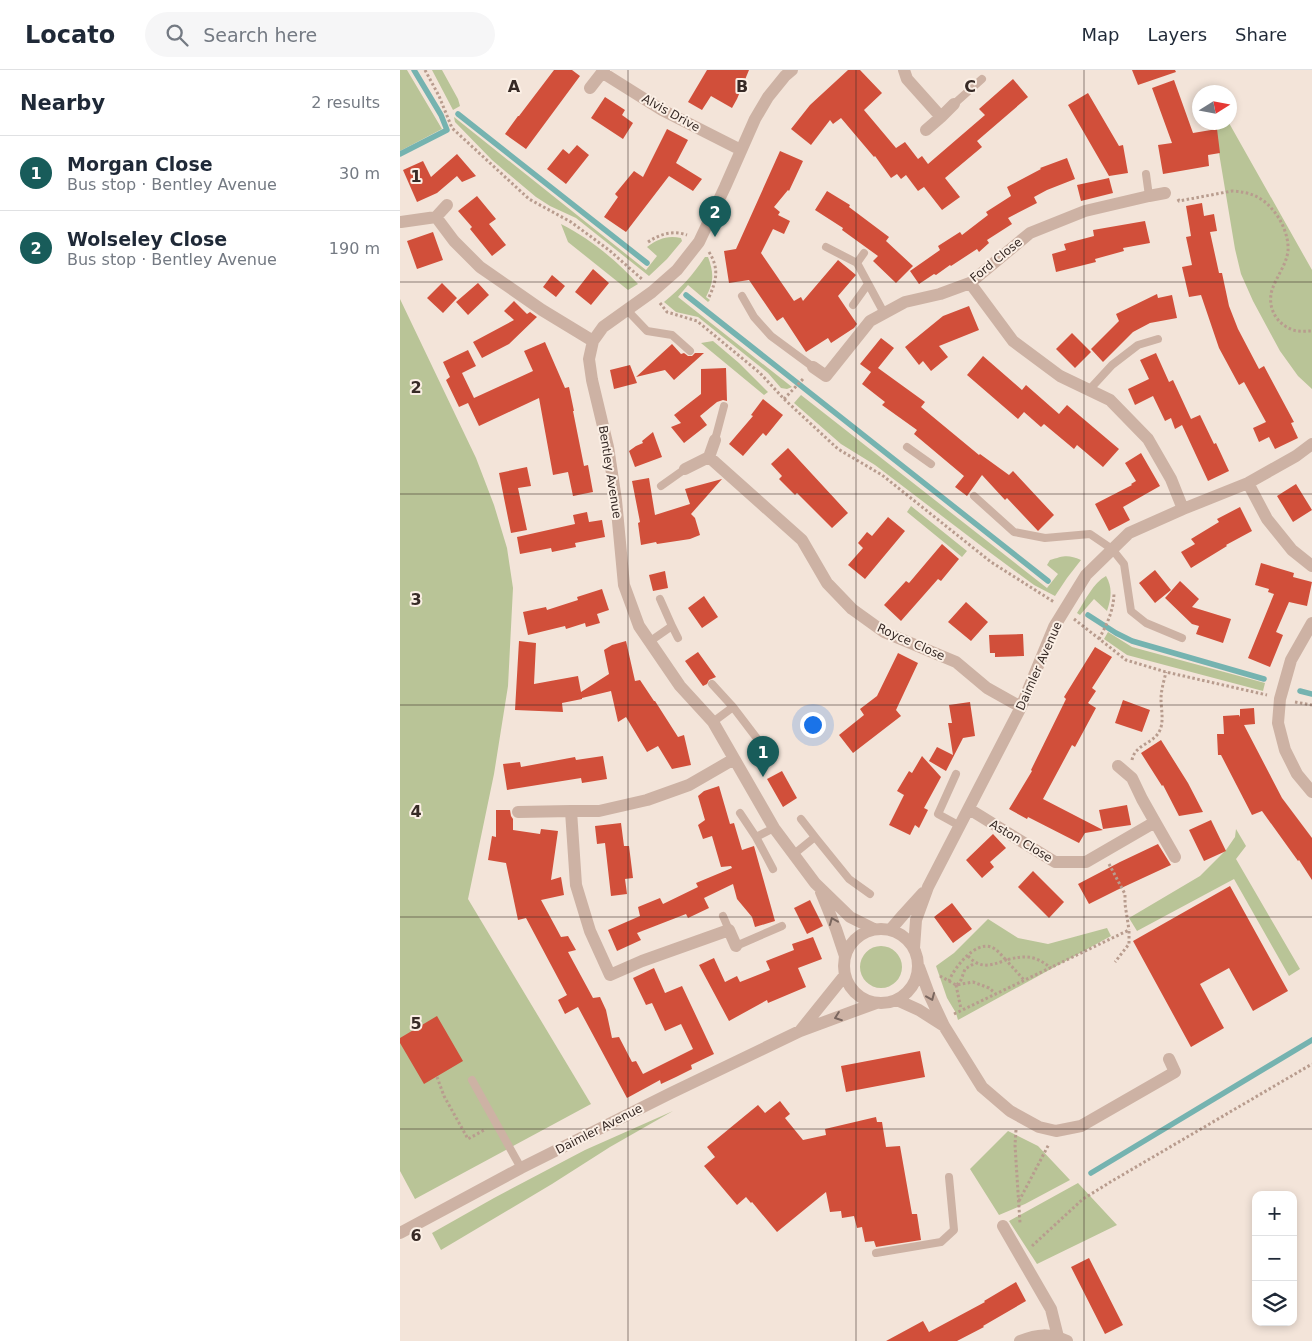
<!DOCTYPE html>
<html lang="en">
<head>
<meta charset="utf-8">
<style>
	:root { --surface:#fff; --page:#f6f6f7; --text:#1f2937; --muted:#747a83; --line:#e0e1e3; --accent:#185c5a }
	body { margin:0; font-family:"DejaVu Sans",sans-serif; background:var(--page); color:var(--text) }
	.controls { position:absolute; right:15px; bottom:15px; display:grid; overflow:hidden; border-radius:10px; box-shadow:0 2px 8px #0003 }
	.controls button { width:45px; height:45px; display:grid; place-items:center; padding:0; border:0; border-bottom:1px solid var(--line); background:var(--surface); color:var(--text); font:25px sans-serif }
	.compass { position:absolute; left:792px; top:15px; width:45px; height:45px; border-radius:50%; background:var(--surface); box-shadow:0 2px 8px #0003; rotate:79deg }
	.you { position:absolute; left:412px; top:654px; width:18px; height:18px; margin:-12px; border:4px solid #fff; border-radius:50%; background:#1a73e8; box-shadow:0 0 0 8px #1a73e833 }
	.badge { display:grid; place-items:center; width:32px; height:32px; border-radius:50%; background:var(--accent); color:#fff; font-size:16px; font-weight:700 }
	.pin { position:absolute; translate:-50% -41px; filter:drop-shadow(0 1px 2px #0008) }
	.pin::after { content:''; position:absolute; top:26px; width:18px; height:15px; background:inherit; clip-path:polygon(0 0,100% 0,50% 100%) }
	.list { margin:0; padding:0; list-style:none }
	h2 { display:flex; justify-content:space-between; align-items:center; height:65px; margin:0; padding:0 20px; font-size:21px }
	h2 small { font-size:16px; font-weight:400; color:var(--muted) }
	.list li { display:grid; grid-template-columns:32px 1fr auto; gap:15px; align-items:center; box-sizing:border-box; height:75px; padding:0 20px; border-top:1px solid var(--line) }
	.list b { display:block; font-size:19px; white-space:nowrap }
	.list p { margin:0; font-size:16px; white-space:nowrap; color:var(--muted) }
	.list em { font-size:16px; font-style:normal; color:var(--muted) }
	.icon { flex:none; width:28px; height:28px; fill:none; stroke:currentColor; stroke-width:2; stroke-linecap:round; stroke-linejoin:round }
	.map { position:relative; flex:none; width:912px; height:1271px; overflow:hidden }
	header { display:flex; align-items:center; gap:30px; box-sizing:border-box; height:70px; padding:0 25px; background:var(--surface); border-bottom:1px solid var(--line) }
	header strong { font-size:24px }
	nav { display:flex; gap:28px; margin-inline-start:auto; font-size:18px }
	.search { width:350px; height:45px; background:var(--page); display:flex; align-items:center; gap:12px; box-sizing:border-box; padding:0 18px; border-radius:28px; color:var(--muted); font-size:19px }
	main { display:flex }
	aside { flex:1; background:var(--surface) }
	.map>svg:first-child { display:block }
	.green { fill:#b9c497 }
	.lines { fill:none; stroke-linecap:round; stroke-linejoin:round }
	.stream { stroke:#75b3b0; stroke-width:5.5 }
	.building { fill:#d14f3a }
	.path { stroke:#b89c8e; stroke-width:3; stroke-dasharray:2.5 2.5; stroke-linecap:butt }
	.service { stroke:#cdb2a4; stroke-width:8 }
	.minor { stroke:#cdb2a4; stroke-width:12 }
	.oneway { stroke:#7a675f }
	.grid { fill:none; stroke:#372a26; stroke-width:1; stroke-opacity:0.55 }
	.labels { text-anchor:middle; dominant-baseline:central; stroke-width:4; stroke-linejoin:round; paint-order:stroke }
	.street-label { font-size:12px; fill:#372a26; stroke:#fbefe5 }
	.grid-label { font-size:16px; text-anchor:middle; font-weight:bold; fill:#372a26; stroke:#fbefe5; stroke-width:4; stroke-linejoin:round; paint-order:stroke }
</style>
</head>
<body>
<header>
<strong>Locato</strong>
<div class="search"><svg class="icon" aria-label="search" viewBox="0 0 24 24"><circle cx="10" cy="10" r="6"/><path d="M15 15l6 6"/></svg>Search here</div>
<nav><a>Map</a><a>Layers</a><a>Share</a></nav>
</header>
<main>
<aside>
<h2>Nearby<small>2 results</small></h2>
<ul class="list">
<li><span class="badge">1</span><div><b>Morgan Close</b><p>Bus stop · Bentley Avenue</p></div><em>30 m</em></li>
<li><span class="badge">2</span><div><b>Wolseley Close</b><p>Bus stop · Bentley Avenue</p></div><em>190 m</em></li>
</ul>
</aside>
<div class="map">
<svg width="912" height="1271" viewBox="0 0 912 1271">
	<rect width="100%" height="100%" fill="#f3e4d9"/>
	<path class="green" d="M0,0H7L42,59L0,81Z
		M32,0H42L58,29L60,36L53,40Z
		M54,47L246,200L257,186L247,177C258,169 267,165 281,168L282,171L267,189L249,206L176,148L150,136L136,127L92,90L55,52Z
		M814,53H829L912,200V319L898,306L880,281L853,231L841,204L835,179Z
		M161,154C189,168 216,190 238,214L228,220L168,172Z
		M305,187H308C314,203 314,212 306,227L310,230L308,232L288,215L278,227L392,317L387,319L381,318L368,303L298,247L276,242L264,232C281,218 292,206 305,187Z
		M0,229L76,388L94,435L107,478L113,518L108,616L94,704L68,829L191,1034L15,1129L0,1101Z
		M313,271L339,293L368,322L364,325L301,273Z
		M401,325L647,518L658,504L647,495L650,490C663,486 668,484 681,490L667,508L655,526L634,515L584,478L475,395L441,374L394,333Z
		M511,436L567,481L562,487L507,442Z
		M706,506C713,518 711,529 707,541L694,529L680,545L677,543C685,531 693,513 706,506Z
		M708,562L732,577L865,613L863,621L727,585L704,569Z
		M836,759L846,776L836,789L900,899L889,906L834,809L737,861L729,848L800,806L826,780L835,767Z
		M588,849L618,868L648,874L707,858L711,866L558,950L556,943L547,928L536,896L554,883Z
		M460 897a21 21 0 1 1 42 0a21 21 0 1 1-42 0Z
		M273,1041L210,1077L152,1114L41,1180L32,1163L94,1128L185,1080Z
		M608,1061L638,1076L670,1110L625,1134L599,1145L570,1099Z
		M678,1113L717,1155L637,1194L609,1151Z"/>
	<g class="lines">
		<path class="stream" d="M58,44L247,193
			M0,84L47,60L41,45L14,0
			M286,225L648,511
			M688,545L716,563L732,571L864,609
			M900,621L912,624
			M691,1103L912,970"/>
	</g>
	<path class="building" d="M154,0H172L180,6L126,79L105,64L118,46H119Z
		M307,0H349L337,29L332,38L311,26L302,40L288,32Z
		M448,0H460L482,23L464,40L496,78L505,72L518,89L522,86L528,94L585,45L579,39L613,9L628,27L577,71L582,77L545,108L560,127L542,140L524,117L518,121L506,105L501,109L497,104L491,108L475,86L474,87L441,48L433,54L430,50L411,75L391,59L410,35Z
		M732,0H775L776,2L738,15Z
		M774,10L793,63L817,59L820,83L808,85L809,96L763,104L758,75L772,73L752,18Z
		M688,23L719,76L723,75L728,103L709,106L668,35Z
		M205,27L225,40L222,45L233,53L223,69L191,48Z
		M267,59L288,70L276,93L302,109L293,121L269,106L226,162L204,147L218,127L215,124L234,101L243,107Z
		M177,75L189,85L166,114L147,99L163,79L169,84Z
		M380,81L403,91L389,121L388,120L374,137L380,142L378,145L390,151L384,164L373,159L361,183L394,231L401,227L403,231L438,190L456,205L438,226L457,254L454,258L431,273L428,268L406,282L383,247L377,251L349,210L329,213L324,181L336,179Z
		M57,84L76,106L62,112L57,106L37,123L17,132L3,100L23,91L31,107Z
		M667,88L675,109L647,120L634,127L637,133L608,148L612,154L587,170L589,173L579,182L577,179L551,196L550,195L536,205L534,204L519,214L510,201L540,180L538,176L560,162L562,165L588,145L586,142L611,126L607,117L641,99L640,98Z
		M709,108L713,123L681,131L677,115Z
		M427,121L450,135L449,137L489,167L486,171L513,196L496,213L473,191L478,186L442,160L443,158L415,140Z
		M77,126L96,149L89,154L106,175L92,186L70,159L72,157L58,141Z
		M802,133L804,146L814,144L817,161L810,162L819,203H822L829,236L838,259L859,299L864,296L894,352L891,353L898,368L875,379L869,367L859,372L853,358L866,352L844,312L839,315L819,278L801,225L789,227L782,197L792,195L786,167L791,166L786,136Z
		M745,151L750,173L723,178L724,181L695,189L696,192L656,202L652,184L666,180L664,174L694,166L693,160Z
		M33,162L43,190L17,199L7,171Z
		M193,199L209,213L191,235L175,222Z
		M152,205L165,216L156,227L143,217Z
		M42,213L57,228L43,243L27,228Z
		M78,213L89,225L68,245L56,232Z
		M757,224L758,228L772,225L777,248L750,253L733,262L703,292L691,279L719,251L716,244Z
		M114,231L127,244L130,242L137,247L109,274L82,288L73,272L114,250L104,241Z
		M569,236L579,260L539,276L548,287L531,301L523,291L519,295L505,277L543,246Z
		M672,263L691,282L675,298L656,279Z
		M481,268L494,278L478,298L525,332L521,337L579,385L580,384L609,405L613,401L654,445L638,461L607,428L605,430L582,405L567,426L555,417L564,406L514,364L517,360L482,335L485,332L462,314L471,302L460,294Z
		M145,272L165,318L169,317L174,341H173L184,396L188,395L193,422L173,426L168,402L153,405L139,328L79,356L68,333L59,337L46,310L50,307L43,292L68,280L76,296L62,303L74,328L133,301L124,281Z
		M272,274L281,284L284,283L288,286H292L295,283H304L274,310L265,300L236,307Z
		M756,283L769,312L773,310L791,349L800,345L814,374L816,373L829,401L808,411L782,355L775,359L771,348L765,351L753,326L735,335L728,319L749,309L740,290Z
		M583,286L622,320L626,315L659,344L667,335L719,379L703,397L677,375L674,379L644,354L641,357L624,342L618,349L567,305Z
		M230,295L237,313L214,319L210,300Z
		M326,298L327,331L323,330L317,332L300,346L307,355L284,373L271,357L281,353L274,345L301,324V299Z
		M363,329L383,345L366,366L363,363L343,386L329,374L353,346L351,345Z
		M253,362L262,387L235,397L229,381L236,376L243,373L242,371Z
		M388,378L448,443L432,458L397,423L395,425L379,409L382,406L371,394Z
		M741,383L760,416L723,437L730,450L709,461L695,434L732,415L731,414L736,411L725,393Z
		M127,397L131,416L118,418L127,460L111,463L99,403Z
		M249,408L255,445L290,434L285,419L322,409L291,444L295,448L300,465L290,469L257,474L256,472L241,475L238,453L240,452L232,411Z
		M896,414L912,440L893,452L877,426Z
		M840,437L852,461L826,475L827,476L791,498L781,482L795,474L791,469L819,452L817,449Z
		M187,442L189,452L202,450L205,467L175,473L176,477L152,482L151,478L120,484L117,467L175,454L173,445Z
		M488,447L505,461L465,509L448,495L463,478L458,473L467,462L472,466Z
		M542,474L559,489L541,511L538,509L501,551L484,535L506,511L509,513Z
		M861,493L894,503L893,507L912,512L907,536L889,532L876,562L883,565L870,597L848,588L874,524L868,522L869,519L855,515Z
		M755,500L771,520L755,533L739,513Z
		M265,501L268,518L253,521L249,505Z
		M780,511L799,529L792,537L831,549L823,573L796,564L799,556L792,554L764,527L765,528Z
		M202,519L209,540L197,544L200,553L186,557L185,553L166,559L165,556L128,565L123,542L146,537L147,540L178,530L177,527Z
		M304,526L318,547L302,558L288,538Z
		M566,532L588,552L571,571L548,552Z
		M623,564L624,586L595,587V583H590L589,565Z
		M119,571L136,573L134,614L178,606L181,622L209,604L204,580L212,575L226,571L235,611L240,610L254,631H255L278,667L284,665L291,695L272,699L258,676L247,682L226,647L218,652L211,621L182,628V629L162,633L163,642L115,640Z
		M695,577L712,587L692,618L696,621L688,633L696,638L675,677L672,675L643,729L703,760L685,763L679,773L628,747L627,749L609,739L632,701L631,700L666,629L664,627Z
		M298,582L316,607L309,610L307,614L303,616L285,591Z
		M498,583L518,593L496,640L501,646L453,683L439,665L464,645L460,639L477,626Z
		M723,630L750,640L742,662L715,653Z
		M570,632L575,666L563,668L546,701L529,691L537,677L553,685L548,653H552L549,635Z
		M854,638L855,654L844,655L882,728L912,768V810L899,790L898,791L862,741L852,745L821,685H818L817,664H824L823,646L839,645L840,647V639Z
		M761,670L788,713L803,742L779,746L763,715L762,716L741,683Z
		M203,686L207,709L182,713L181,708L107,720L103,694L120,692L121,697L175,687L176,690Z
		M522,686L541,707L524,738L528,740L519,758L515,755L510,765L489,755L504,725L497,721L509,701L512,703Z
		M382,701L397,728L383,737L367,709Z
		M319,716L330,754L334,753L342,780L354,776L375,851L355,857L352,847L337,829L333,814L304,828L309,838L288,848L286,844L237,863L241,870L217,881L208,860L240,846L238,837L260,828L263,834L298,817L296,813L332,798L331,796L321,797L312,766L303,769L298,755L305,750L298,726L304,721Z
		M727,735L731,755L703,759L699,740Z
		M96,740H110L111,746L113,749V760L140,764L141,759L158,761L151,810L161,807L164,825L141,830L161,867L168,866L176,880L168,882L193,928L200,927L206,940L212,968L219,967L232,992L236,991L243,1004L293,979L281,954L265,961L252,933L246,935L233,908L254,898L265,923L282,916L314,984L291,995L292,999L276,1007L261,1014L260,1010L227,1028L178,937L165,944L158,930L167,925L126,848L118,850L106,793L88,790L92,766L96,767Z
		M811,750L826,781L804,791L789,760Z
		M221,753L224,776H229L233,808L225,809L227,824L211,826L205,773L197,774L195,756Z
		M593,764L606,778L590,792L594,797L582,808L566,790Z
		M758,774L771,795L717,820L689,834L678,814L720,792Z
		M633,801L664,832L649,848L618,817Z
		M830,816L888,921L853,941L829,898L800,914L824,958L791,977L733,871Z
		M410,830L423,856L407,864L394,838Z
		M552,833L572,859L553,873L534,847Z
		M413,867L422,889L398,898L406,917L368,933L367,930L329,951L299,895L314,888L325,912L337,906L340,912L370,900L366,891L394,880L392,874Z
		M37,946L63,991L24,1014L0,973V968Z
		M520,981L525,1007L446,1022L441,996Z
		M380,1031L390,1044L385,1048L403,1070L426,1065L425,1059L476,1047L477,1052H482L486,1077L500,1076L512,1144H517L521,1170L476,1177L474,1171L465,1172L462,1157L457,1158L454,1146L442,1148L441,1141L430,1142L426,1122L377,1162L352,1132L351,1133L346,1127L337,1135L304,1096L315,1087L307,1077L358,1035L365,1043Z
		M689,1188L723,1255L705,1264L671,1197Z
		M616,1212L626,1231L583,1256L584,1257L557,1271H486L523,1251L529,1262L585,1232L584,1231Z"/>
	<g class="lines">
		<path class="path" d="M25,0L39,26L52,58L129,129L171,152L209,180L243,210
			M778,129L779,131L832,121C849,122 861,126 872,139C882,150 889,167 888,181C886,196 876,207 872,220C867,237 876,254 893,260C899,262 906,261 912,261
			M248,172C260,164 273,160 287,165
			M309,182C319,198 317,210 309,227
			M260,233L267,242L297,251L360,303L384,329L438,379L482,405L591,492L654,532
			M384,329L404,308
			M674,549L726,590L766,602L867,625
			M699,569C707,554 714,540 714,522
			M895,632L912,635
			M732,690C735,674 754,674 760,660C764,651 761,638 761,629C761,620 764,611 766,602
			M709,794L725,824V834L729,860
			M568,886C580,899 590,896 606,890L624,910
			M540,906L549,911C554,898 575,871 591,877C597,879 601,885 606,890C625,885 635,885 651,898
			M549,911L556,915L573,912L589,918L595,923
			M556,915L561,939
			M557,915L561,910L565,899L575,893
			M554,944L729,860V874L715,892
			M37,1007L44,1026L68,1069L86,1059
			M616,1060L615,1075L620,1153
			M619,1131L649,1074
			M632,1176L683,1129L712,1111L912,994"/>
		<path class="service" d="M554,34L582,9
			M746,104L749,126
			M426,177L457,193L484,243
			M457,193L464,183
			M342,226L354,247L371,266L413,297
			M453,235L468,214
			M227,240L247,261L272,265L290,281
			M689,320L712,295L738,275L758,269
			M315,370L324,336
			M507,377L531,394
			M261,416L285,399
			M574,426L614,462L645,468L690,464L712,479L724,494L731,541L746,553L782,568
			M272,556L278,568
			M249,572L272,556L260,529
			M312,614L333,637
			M313,652L333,637L365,679
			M556,704L538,744L560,756
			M340,743L356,767L374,758
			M401,749L415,767
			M356,767L373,799
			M394,784L415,767L449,809L470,824
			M323,846L329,860
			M336,876L382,856
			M72,1010L121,1098
			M476,1183L541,1172L554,1160L549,1107"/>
		<path class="minor" d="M392,0L385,6L368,27L355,49L325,117L299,172L277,200L252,222L203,257L193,271L189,289L192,310L208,377L216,430L224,515L239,556L280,616L313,652L374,758L415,813L450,847L474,859
			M504,0L507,9L541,47L526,60
			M203,3L262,40L341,80
			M190,18L204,0
			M541,47L554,34
			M36,147L54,171L80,197L142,240L193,271
			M1,152L36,147L47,135
			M570,213L613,271L660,306L710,330L748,369L771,409L783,439
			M413,297L426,306L470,251L505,232L540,224L570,213L630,163L685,141L749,126L765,123
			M309,387L315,370
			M285,399L309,387L402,470L427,513L452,539L484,562L556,592L587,618L621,637
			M848,413L867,449L892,480L912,496
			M912,553L891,590L880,629L878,653L885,680L897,704L912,722
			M334,689L289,715L247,730L199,741H171L176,815L190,861L210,905L242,891L329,860L336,876
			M718,696L732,708L742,729L755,752
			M569,739L655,792H686L755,752L775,787
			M118,742L171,741
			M421,822L436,859L445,886
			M444 896a37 37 0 1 1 74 0a37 37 0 1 1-74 0Z
			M491,859L503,845L523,823
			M514,878L516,850L528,817L621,637L654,557L686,505L729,463L783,439L848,413L896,386L912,374
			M519,897L529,924L544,956L582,1017L610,1041L639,1057L656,1061L681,1056L775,1002L769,989
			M497,930L519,940L544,956
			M400,961L445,905
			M603,1156L651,1239L658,1267
			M0,1163L121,1098L271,1023L400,961L476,933
			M620,1271C638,1264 649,1263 667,1271"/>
	</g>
	<defs><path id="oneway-chevron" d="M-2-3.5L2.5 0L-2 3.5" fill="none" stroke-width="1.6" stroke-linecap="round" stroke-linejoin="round" transform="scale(1.25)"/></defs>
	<g class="oneway">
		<use href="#oneway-chevron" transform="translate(433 851) rotate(-112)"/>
		<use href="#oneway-chevron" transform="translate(531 927) rotate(67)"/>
		<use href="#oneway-chevron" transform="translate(438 947) rotate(160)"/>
	</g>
	<path class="grid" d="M228,0V1271M456,0V1271M684,0V1271M0,212H912M0,424H912M0,635H912M0,847H912M0,1059H912"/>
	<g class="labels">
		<g class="street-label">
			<text transform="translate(271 43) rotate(29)">Alvis Drive</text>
			<text transform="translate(596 190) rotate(-39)">Ford Close</text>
			<text transform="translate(210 402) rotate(81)">Bentley Avenue</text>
			<text transform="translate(511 572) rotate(24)">Royce Close</text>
			<text transform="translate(639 596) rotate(-66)">Daimler Avenue</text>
			<text transform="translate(621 771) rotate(31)">Aston Close</text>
			<text transform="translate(199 1059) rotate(-27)">Daimler Avenue</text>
		</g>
	</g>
	<g class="grid-label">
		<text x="114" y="22">A</text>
		<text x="342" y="22">B</text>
		<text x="570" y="22">C</text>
		<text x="16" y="112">1</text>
		<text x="16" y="323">2</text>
		<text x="16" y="535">3</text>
		<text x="16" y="747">4</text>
		<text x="16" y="959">5</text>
		<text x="16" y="1171">6</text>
	</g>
</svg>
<div class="controls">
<button>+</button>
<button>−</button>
<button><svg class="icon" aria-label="layers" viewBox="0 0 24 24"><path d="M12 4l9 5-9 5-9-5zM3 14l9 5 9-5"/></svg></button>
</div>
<svg class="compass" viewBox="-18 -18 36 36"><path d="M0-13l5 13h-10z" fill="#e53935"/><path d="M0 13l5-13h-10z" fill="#747a83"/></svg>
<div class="you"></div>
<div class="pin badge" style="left:363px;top:707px">1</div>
<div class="pin badge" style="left:315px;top:167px">2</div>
</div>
</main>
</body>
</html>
